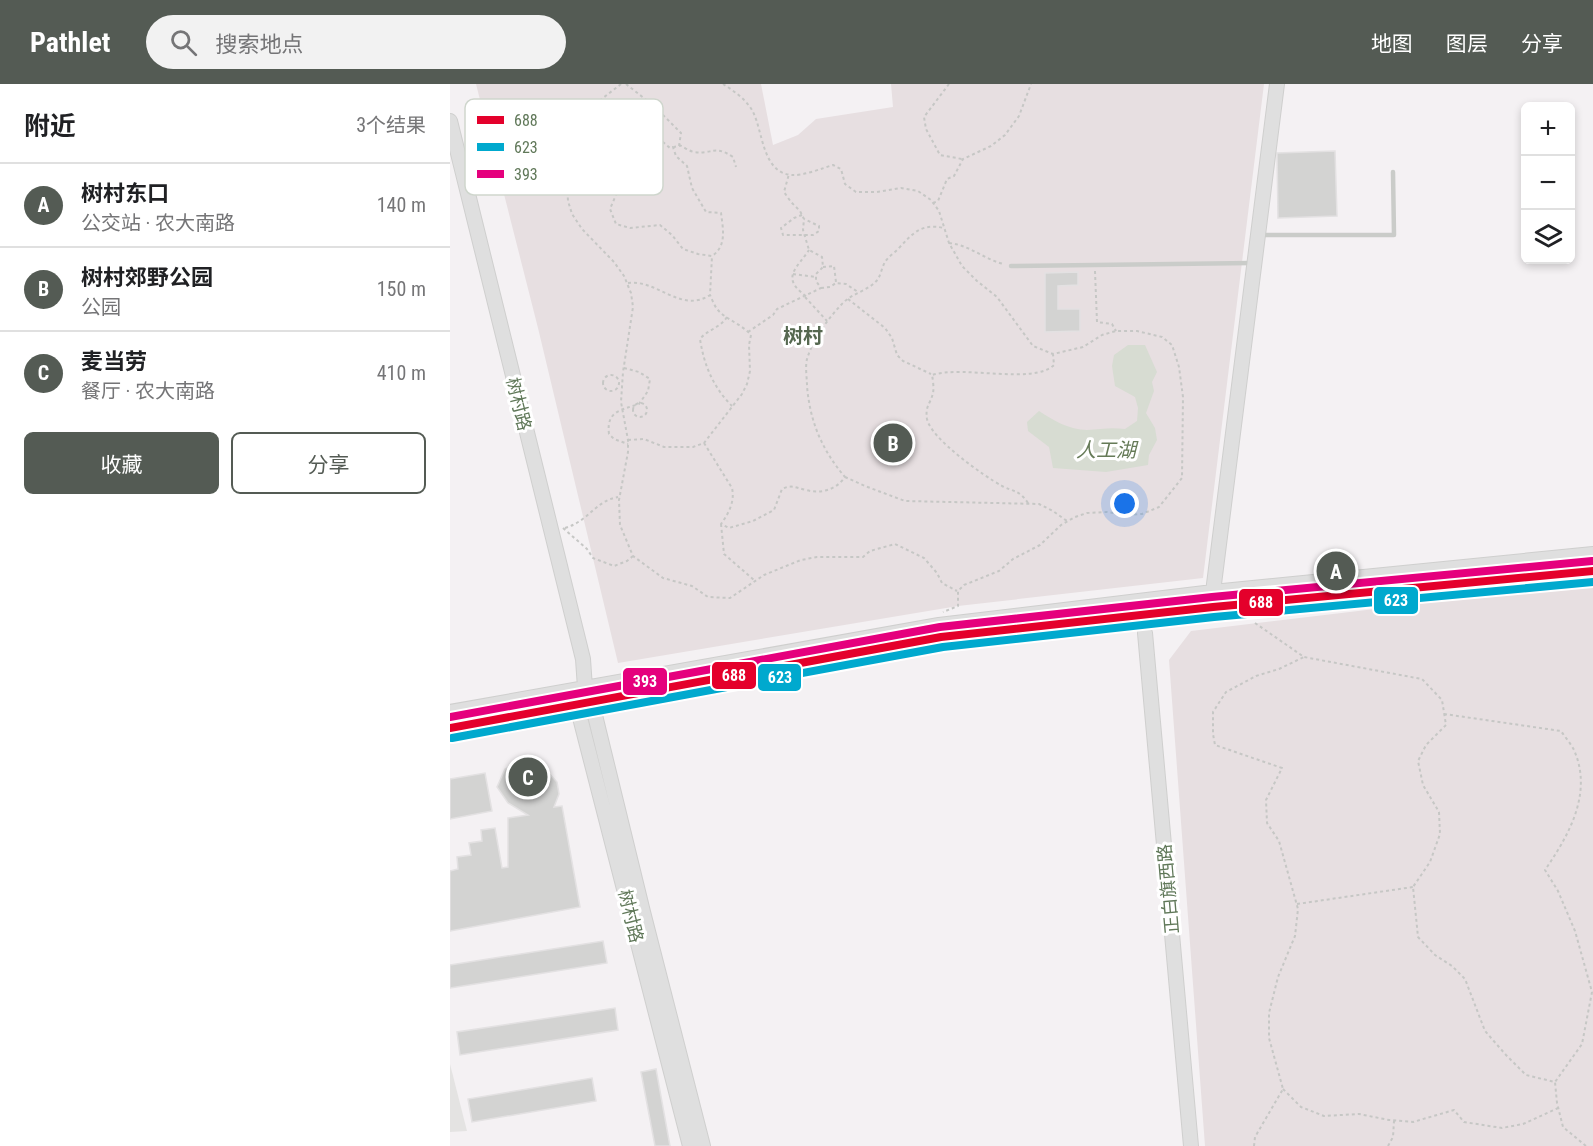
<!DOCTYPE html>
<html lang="zh">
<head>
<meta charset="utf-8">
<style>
	:root { --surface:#fff; --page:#f2f2f2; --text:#202124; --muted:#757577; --line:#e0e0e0; --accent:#545b54 }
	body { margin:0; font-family:"Roboto Condensed","Noto Sans SC",sans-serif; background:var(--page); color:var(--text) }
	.controls { position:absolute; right:18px; top:18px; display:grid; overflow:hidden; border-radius:9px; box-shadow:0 3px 9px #0003 }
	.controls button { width:54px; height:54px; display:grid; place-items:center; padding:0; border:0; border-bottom:2px solid var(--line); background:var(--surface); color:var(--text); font:30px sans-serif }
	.you { position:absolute; left:675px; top:420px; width:21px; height:21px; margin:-15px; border:4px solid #fff; border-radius:50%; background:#1a73e8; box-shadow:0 0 0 9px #1a73e833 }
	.badge { display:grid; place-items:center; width:39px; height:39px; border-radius:50%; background:var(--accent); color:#fff; font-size:20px; font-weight:700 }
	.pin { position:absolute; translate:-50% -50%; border:3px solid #fff; box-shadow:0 2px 6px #0006 }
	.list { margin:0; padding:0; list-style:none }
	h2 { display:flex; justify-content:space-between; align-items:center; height:78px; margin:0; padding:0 24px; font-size:26px }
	h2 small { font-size:20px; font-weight:400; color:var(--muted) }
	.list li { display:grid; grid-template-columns:39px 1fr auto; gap:18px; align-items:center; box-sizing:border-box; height:84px; padding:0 24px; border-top:2px solid var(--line) }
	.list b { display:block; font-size:22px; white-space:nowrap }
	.list p { margin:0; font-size:20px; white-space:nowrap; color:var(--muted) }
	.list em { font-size:20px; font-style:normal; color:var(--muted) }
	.actions { display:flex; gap:12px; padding:18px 24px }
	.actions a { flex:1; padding:14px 0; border:2px solid var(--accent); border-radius:9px; text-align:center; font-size:21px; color:var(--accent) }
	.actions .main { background:var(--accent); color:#fff }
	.icon { flex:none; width:33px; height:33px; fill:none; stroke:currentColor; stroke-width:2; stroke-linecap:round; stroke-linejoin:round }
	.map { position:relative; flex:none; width:1143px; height:1062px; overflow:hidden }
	header { display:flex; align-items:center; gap:36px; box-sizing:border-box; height:84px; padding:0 30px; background:var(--accent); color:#fff }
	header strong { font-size:28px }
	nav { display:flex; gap:33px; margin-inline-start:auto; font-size:21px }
	.search { width:420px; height:54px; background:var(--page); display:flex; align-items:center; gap:15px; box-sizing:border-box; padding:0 21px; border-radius:33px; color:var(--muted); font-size:22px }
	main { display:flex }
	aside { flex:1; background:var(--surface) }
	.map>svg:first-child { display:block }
	.built { fill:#e4e3e2 }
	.green { fill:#e7dfe1 }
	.water { fill:#d7dcd2 }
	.building { fill:#d3d3d2; stroke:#e3e1e2; stroke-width:1.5 }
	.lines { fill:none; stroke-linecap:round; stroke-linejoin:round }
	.secondary-casing { stroke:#cfcfce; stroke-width:16 }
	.path { stroke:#c6c7c5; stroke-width:2; stroke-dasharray:3 3; stroke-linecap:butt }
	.lane { stroke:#caccc9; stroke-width:4.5 }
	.secondary { stroke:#dfdfdf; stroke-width:14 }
	.bus-1-casing { stroke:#fff; stroke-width:12 }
	.bus-2-casing { stroke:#fff; stroke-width:12 }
	.bus-3-casing { stroke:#fff; stroke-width:12 }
	.bus-1 { stroke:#e4002b; stroke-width:8 }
	.bus-2 { stroke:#00a9ce; stroke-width:8 }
	.bus-3 { stroke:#e5007d; stroke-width:8 }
	.labels { text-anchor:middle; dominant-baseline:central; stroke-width:6; stroke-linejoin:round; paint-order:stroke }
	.street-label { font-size:18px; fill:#607859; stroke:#fff }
	.neighbourhood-label { font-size:20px; font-weight:bold; fill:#566850; stroke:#fff }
	.water-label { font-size:20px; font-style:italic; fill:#667b58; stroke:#fff }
	.key { fill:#fff; stroke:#cfd6cd; stroke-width:1.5 }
	.key-label { font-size:16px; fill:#607859 }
	.line-badge { stroke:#fff; stroke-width:2 }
	.badge-label { font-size:16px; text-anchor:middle; font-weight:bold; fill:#fff }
</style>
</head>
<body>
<header>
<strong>Pathlet</strong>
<div class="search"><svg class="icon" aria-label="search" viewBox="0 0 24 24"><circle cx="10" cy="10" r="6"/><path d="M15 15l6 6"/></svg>搜索地点</div>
<nav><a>地图</a><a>图层</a><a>分享</a></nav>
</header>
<main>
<aside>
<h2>附近<small>3个结果</small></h2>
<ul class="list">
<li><span class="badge">A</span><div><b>树村东口</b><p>公交站 · 农大南路</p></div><em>140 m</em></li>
<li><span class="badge">B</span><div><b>树村郊野公园</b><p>公园</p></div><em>150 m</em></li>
<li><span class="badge">C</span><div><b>麦当劳</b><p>餐厅 · 农大南路</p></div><em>410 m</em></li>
</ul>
<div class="actions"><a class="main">收藏</a><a>分享</a></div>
</aside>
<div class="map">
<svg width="1143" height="1062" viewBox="0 0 1143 1062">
	<rect width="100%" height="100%" fill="#f4f1f3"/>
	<path class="built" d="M0,980L17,1047L0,1048Z"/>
	<path class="green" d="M26,0H311L323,61L348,51L366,35L443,23L441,0H814L753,494L508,522L168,579L88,244Z
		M1143,499V1062H755L719,576L741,547Z"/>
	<path class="water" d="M678,261H695L707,288L702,298L704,307L696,329L705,344L707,356L699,371L698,381L656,388L603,384L599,363L578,347L577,338L589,327C603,336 619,346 637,346C651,345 661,343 675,345L687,337L688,324L685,313L665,302L662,282L664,271Z"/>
	<path class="building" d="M885,67L887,132L828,134L827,69Z
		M628,188V201L608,202V225H630V247L595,248V189Z
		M66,679L83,680L96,686L107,698L109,710L104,723L112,722L130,823L0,847V787L8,785L7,773L21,771L19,759L32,757L31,746L45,744L52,784L58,783V734L78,731L58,719L47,703L55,685Z
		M35,689L42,727L0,735V695Z
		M153,857L157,879L0,904V881Z
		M165,924L168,946L10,971L7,948Z
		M206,985L220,1062H205L191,988Z
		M142,994L146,1017L22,1038L18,1015Z"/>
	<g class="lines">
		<defs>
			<path id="secondary" d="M0,37L133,575L135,604L142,619L193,828L253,1062
				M763,508L827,0
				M695,549L741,1062
				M131,614L127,622L240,1062
				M0,628L489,541L763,508L1143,470
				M0,644L491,553L763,523L1143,487"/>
		</defs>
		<use href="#secondary" class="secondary-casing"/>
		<path class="path" d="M171,0L113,45L107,53L108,60L117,65L119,72L116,85L118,117L122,130L132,145L164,178L174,192L181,209L183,223L173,288L171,318L178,356V368L169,416L170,441L183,472L213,494L242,502L258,513L280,514L314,491L351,476L367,473H413L420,467L445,460L474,474L487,489L492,499L507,507
			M176,0L204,22L231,49L229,62L224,63
			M273,0C284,7 297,16 303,28C313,47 312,89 342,91C353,92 373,84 383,81L391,85L395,100L406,108H427L451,104L468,107L481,116L489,127L499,159L512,182L527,197L547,213L583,262L603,270L633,263L652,251L666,247H687L712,253L722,261L729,283L733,313L732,394L709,423L692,430L675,431L657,428L637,429L625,433L611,441L590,461L563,475L549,487L514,501L508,507V522L493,528
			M499,0L474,33L476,45L490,71L512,75
			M201,55L213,58L220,64L223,63L226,72L237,82L242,104L256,128L271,129C273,145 277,162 262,172L248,170L233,165L222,151L210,141L180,144L166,140L160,125L166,111L186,88L188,64Z
			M229,61C234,63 239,67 244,68C263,71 263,60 283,73L286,83
			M483,119L488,117L497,95L504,92L513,75L541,62L555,51L569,32L581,0
			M352,131L344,134L331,144L333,151H363L369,147V142L354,135
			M499,159C520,161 535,176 554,180
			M373,183L384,182L386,198
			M645,187L647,238L662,240L666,247
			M343,190L366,193
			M178,199C207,195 231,230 260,211L262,172
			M371,204L380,203L386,199L396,200L408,208
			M356,212C330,194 347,184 359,166
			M355,213L377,237
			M398,215L435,244L442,254L447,271L453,277L481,290
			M277,233C270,244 257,246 250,255C254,281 263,303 282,322
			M298,248L323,231L327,225L371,204L366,197V190L373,183L372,173L359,166L353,146L354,135L350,127L341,118L334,108L339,90
			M174,284L189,288L200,295L198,307L189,320C171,326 156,327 159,350L164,355L178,360
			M153 299a8 8 0 1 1 16 0a8 8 0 1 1-16 0Z
			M183 326a7 7 0 1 1 14 0a7 7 0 1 1-14 0Z
			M178,356L194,355L214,363H243L254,359L292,310L297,300L300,287L299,261L301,251C292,240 276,236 267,225C264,221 262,215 260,211
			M254,359L282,404C285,417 279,429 271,440L279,444L303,437L324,426L332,405C342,400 346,404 356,406C371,410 386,406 395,393C372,366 360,338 357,302C357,294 355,283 357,275C363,255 377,236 391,221C401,209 419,207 428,195C431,190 432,183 435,178C438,173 444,169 448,165C463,149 471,139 494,144
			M395,393L415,402L455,417L589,420L603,427L617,437
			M578,419C569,406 564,408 552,402C534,392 481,355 477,335C475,322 480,321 483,309C484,304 483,296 482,291C514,281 583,301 604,281L603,270
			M271,440L274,470L304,496
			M113,444L137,465L143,474L164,482L177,477L183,472
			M115,444C139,437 145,417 168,413
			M805,539L854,573L972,595L992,616L996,641L976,661L968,677L973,701L989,728L990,750L980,778L963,803L968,853L985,871L1002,882L1015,895L1035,947L1056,971L1076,991L1105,998L1107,1019L1113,1043L1136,1062
			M994,630L1111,647C1115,653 1121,660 1124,666C1143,709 1119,751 1095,786L1108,807L1125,847L1142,908L1132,960L1105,998
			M847,820L963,803
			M833,1005L851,1023L874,1032L909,1030L939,1036L963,1038L1004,1026L1014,1038L1052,1044L1073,1040L1108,1024
			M804,1062L805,1053L833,1005L819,954V929L828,893L845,852L848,825L829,757L817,739L816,716L832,684L765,661L763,650V628L776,608L806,592L829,585L854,573
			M938,1062L943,1053L944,1037"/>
		<path class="lane" d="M810,151H944L943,88
			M561,182L801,179"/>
		<use href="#secondary" class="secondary"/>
		<defs>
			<path id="bus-1" d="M0,644L491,553L763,523L1143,487"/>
			<path id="bus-2" d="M2,654L493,563L764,533L1143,498"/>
			<path id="bus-3" d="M0,633L490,543L762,513L1142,477"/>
		</defs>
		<use href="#bus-1" class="bus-1-casing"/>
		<use href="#bus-2" class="bus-2-casing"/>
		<use href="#bus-3" class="bus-3-casing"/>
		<use href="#bus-1" class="bus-1"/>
		<use href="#bus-2" class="bus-2"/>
		<use href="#bus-3" class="bus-3"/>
	</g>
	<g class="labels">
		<g class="street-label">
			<text transform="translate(69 320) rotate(76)">树村路</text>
			<text transform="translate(718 805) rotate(-95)">正白旗西路</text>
			<text transform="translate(181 832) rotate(76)">树村路</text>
		</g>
		<g class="neighbourhood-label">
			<text x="353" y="252">树村</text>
		</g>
		<g class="water-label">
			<text x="656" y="366">人工湖</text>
		</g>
	</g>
	<rect x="15" y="15" width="198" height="96" rx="9" class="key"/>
	<rect x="27" y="32" width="27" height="8" fill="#e4002b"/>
	<rect x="27" y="59" width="27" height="8" fill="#00a9ce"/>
	<rect x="27" y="86" width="27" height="8" fill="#e5007d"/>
	<g class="key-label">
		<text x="64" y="42">688</text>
		<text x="64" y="69">623</text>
		<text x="64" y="96">393</text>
	</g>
	<g class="line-badge">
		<rect x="923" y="502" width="46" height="29" rx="6" fill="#00a9ce"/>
		<rect x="788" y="504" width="46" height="29" rx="6" fill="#e4002b"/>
		<rect x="261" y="577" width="46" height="29" rx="6" fill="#e4002b"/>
		<rect x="307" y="579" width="45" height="29" rx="6" fill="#00a9ce"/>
		<rect x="172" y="583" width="46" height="29" rx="6" fill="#e5007d"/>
	</g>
	<g class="badge-label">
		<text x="946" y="522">623</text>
		<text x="811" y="524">688</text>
		<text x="284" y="597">688</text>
		<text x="330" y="599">623</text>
		<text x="195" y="603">393</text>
	</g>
</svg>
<div class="controls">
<button>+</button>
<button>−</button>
<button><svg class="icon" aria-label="layers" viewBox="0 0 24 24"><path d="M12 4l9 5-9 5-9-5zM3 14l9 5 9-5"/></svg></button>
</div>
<div class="you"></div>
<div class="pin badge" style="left:886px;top:487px">A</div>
<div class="pin badge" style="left:443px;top:359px">B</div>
<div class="pin badge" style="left:78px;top:693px">C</div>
</div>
</main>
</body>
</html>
